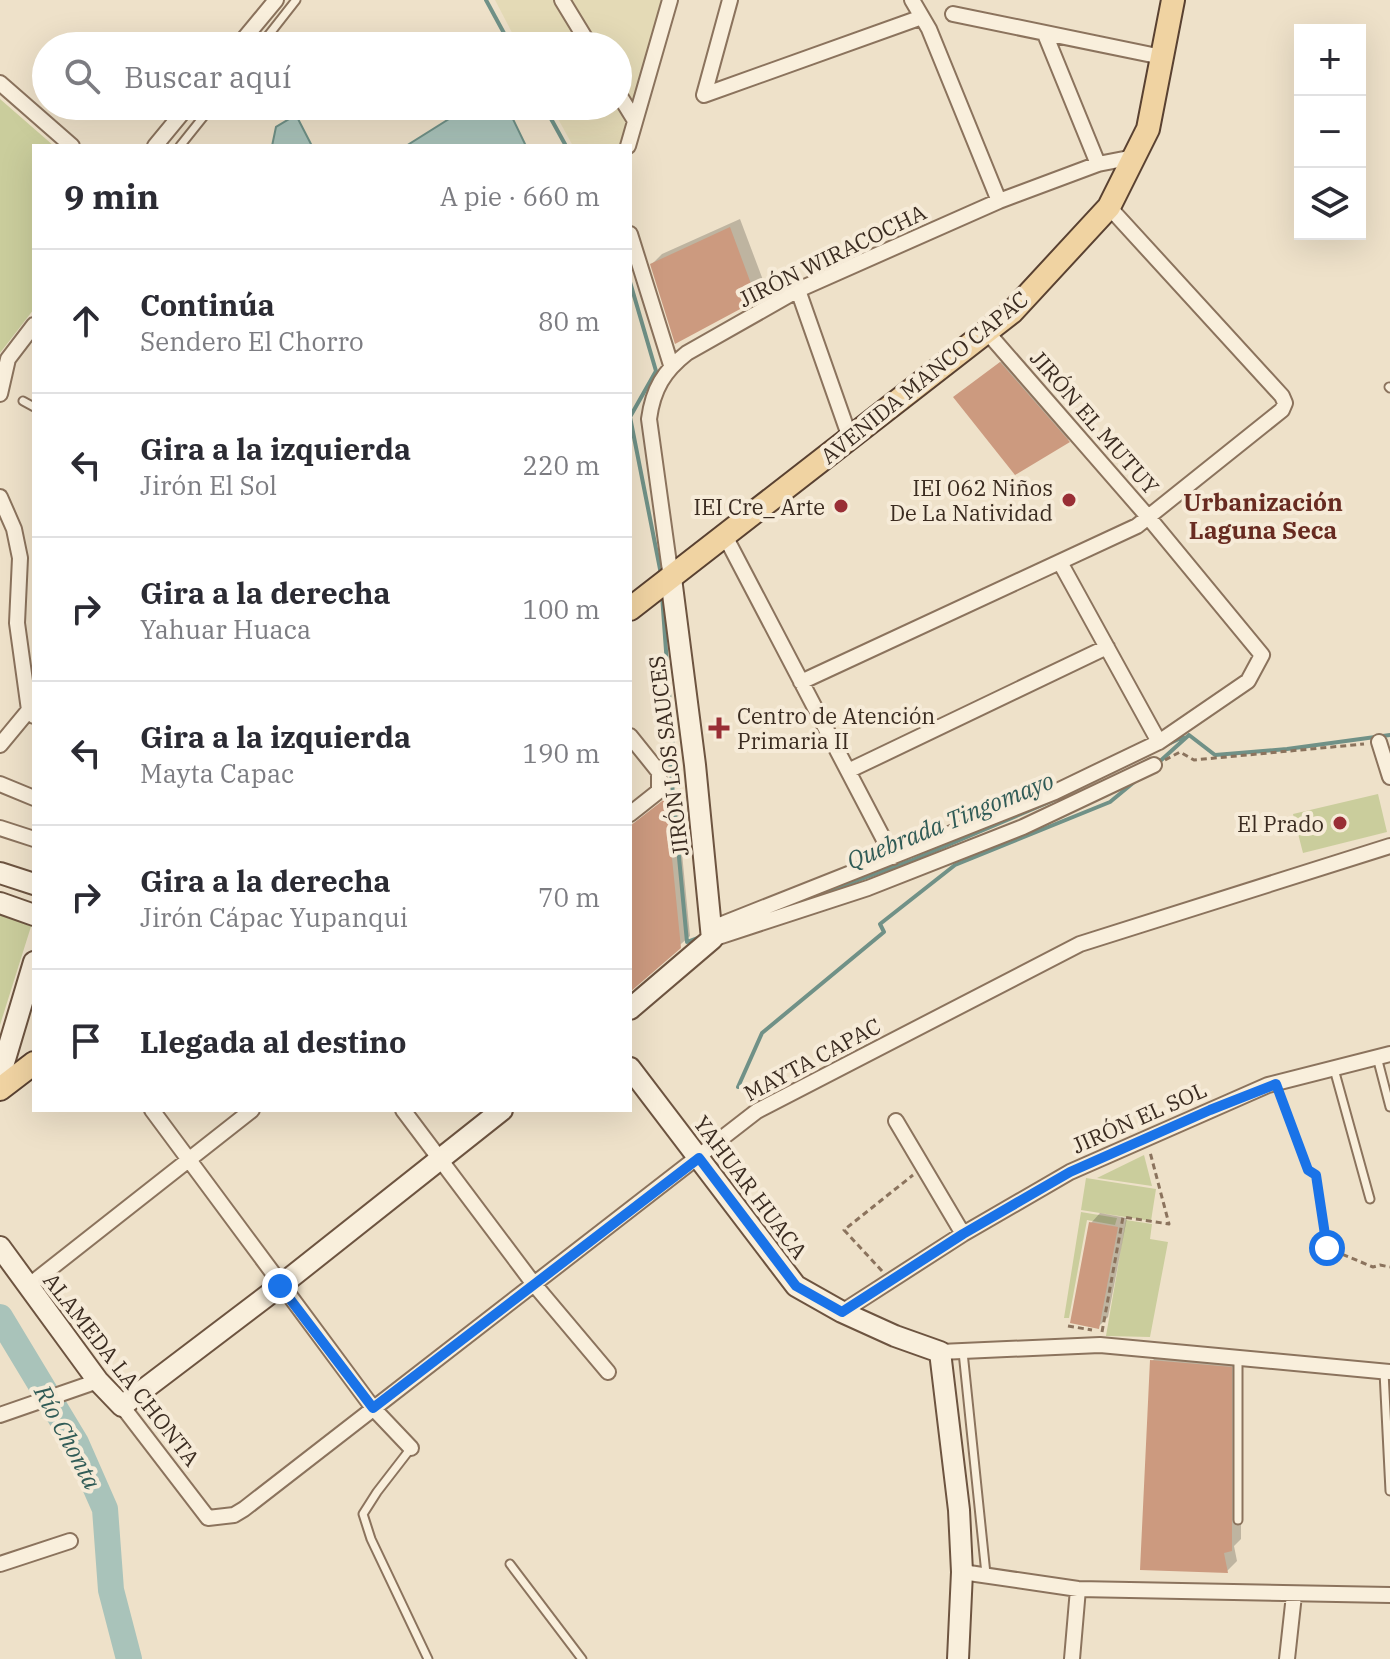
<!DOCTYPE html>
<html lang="es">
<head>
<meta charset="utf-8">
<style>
	:root { --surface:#fff; --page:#f2f2f3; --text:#2b2b33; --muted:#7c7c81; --line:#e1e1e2 }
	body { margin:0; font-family:"IBM Plex Serif",serif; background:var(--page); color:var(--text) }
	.controls { position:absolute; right:24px; top:24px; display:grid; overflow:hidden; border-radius:0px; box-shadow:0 8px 32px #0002 }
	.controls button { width:72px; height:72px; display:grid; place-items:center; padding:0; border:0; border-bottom:2px solid var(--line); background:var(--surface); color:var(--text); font:40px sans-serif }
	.stop { position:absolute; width:24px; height:24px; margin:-18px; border:6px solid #1a73e8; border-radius:50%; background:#fff }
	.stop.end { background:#1a73e8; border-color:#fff; box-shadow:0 2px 8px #0008 }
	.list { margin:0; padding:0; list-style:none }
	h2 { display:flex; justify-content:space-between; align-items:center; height:104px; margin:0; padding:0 32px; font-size:34px }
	h2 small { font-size:26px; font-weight:400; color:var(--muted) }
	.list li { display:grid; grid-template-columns:52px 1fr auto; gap:24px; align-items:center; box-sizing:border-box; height:144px; padding:0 32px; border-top:2px solid var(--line) }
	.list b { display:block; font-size:30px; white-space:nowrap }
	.list p { margin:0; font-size:26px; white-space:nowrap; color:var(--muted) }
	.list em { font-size:26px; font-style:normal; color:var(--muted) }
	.icon { flex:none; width:44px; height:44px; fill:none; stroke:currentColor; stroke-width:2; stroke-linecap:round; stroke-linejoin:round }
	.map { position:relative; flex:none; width:1390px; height:1659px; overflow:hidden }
	.search { position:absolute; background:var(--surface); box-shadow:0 8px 32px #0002; left:32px; top:32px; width:600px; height:88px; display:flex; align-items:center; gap:20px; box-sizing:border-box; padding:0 28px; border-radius:44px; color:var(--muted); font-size:30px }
	.panel { position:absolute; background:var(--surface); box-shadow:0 8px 32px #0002; left:32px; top:144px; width:600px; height:968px; border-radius:0px }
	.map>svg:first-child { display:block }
	.farmland { fill:#e4dab6 }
	.green { fill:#cacd9c }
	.water { fill:#a9c3ba; stroke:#709187; stroke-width:2 }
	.shadow { fill:#0003 }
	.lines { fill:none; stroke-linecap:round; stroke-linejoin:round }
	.stream { stroke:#709187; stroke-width:4 }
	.river { stroke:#a9c3ba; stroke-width:26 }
	.building { fill:#cc9a7f }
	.lane-casing { stroke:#8b735d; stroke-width:11 }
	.street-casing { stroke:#8b735d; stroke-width:18 }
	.secondary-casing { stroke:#6d5440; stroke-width:24 }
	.primary-casing { stroke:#594131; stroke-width:26 }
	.path { stroke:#8b735d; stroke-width:3; stroke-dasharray:6 4; stroke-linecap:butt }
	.lane { stroke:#f9efdc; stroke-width:7 }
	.street { stroke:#f9efdc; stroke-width:14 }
	.secondary { stroke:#f9efdc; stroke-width:20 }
	.primary { stroke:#f0d3a2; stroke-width:22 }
	.route { stroke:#1a73e8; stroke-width:10 }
	.poi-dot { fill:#992e35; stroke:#f6ebd8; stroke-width:3 }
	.labels { text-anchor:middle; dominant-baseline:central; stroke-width:8; stroke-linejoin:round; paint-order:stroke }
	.street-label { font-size:22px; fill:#3b2c21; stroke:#f6ebd8 }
	.poi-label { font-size:22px; fill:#3b2c21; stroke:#f6ebd8; text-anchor:end }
	.neighbourhood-label { font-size:24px; font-weight:bold; fill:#682b21; stroke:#f6ebd8 }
	.water-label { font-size:24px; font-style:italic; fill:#305b56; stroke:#f6ebd8 }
</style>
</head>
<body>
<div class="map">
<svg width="1390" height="1659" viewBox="0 0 1390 1659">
	<rect width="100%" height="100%" fill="#eee1c9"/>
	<path class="farmland" d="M495,0H667L626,146H573L551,106H618V46H519Z"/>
	<path class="green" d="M0,99L54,146H34V309L0,353Z
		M1378,794L1387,832L1303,853L1293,814Z
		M0,902L34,917L0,1025Z
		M1144,1155L1152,1186L1097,1178Z
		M1086,1178L1156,1189L1151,1221L1081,1210Z
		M1081,1212L1117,1218L1115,1225L1087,1220L1069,1318H1064Z
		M1126,1220L1152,1224L1150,1239L1168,1242L1150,1337L1106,1336Z"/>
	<path class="water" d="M489,106H501L512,117L526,146H406L465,109Z
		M296,115L312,146H272L276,127Z"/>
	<path class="shadow" d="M740,219L766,288L756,298L676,341L652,264L662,254Z
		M1011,354L1078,431L1068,440L956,397Z
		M676,791L690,936L630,989V827Z
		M1100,1213L1127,1218L1108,1317L1098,1327L1091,1223Z
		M1162,1351L1241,1358V1539L1234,1546L1237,1561L1227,1571L1152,1361Z"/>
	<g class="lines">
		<path class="stream" d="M486,0L511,46
			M544,106L566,146
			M630,282L656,371L630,417L661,574
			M662,595L673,748L670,762L687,942L700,937
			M1189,735L1215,755L1287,749L1390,735
			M1162,747L1183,737
			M1158,763L1189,735
			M776,910L910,861L1054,800
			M738,1087L762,1033L884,932L880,924L955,865L1110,802L1139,778"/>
		<path class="river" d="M0,1317L76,1443L105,1509L111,1590L129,1659"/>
	</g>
	<path class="building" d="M730,227L757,300L675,344L650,264Z
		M1000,362L1070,442L1015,475L953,397Z
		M666,798L681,948L630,992V826Z
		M1089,1222L1118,1227L1099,1329L1070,1323Z
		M1150,1360L1232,1367V1551L1224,1553L1228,1573L1140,1570Z"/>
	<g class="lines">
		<defs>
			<path id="lane" d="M260,46L296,0
				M180,146L212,106
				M1389,387L1390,388
				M23,401L34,407
				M1377,1057L1390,1107
				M1334,1069L1370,1199
				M963,1352L986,1574
				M1238,1358V1520
				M1384,1372L1390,1491
				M411,1448L377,1492L363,1514L371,1539L428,1659
				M510,1564L582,1659"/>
			<path id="street" d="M562,0L590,46
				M912,0L929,29L999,201
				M953,14L1162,57
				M1045,34L1098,164
				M238,46L276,0
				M0,83L72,146
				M618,93L634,119
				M704,95L922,17
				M704,95L730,0
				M155,146L188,106
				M628,146L670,0
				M630,234L671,365
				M798,290L850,438
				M0,394L8,359L34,325
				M0,497L14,529L20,558L17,623L29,710L34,716
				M725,536L893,857
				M1061,564L1159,742
				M671,578L649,419C653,389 664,371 687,353L798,290L999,201L1098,164L1134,157
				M801,682L1137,526L1282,410L1285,403L1282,396L1109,207
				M630,736L659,772V791L630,814
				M1379,742L1390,777
				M0,745L29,710
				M848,771L1107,647
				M0,784L34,798
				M0,828L34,839
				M712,928L1055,792L1159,742L1248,681L1262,655L1149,518L987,332
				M712,939L868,888L1023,827L1154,765
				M152,1110L373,1408L411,1448
				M403,1110L533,1283L608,1372
				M896,1121L963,1234
				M27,1287L252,1110
				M842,1312L963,1234L1070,1172L1268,1085L1390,1054
				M940,1352L1100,1345L1390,1372
				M122,1406L208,1518L234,1515L244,1509L757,1111L1080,944L1390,846
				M0,1415L98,1381
				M0,1564L70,1541
				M962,1572L1078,1589L1390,1595
				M1072,1659L1078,1589
				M1287,1659L1294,1595"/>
			<path id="secondary" d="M0,873L34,884
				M0,903L34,915
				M630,1009L712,939L695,765L671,578
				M630,1068L796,1286L842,1312L895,1336L940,1352L959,1510L962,1572L958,1659
				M0,1076L34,962
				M0,1247L98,1381L122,1406L280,1286L502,1110"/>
			<path id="primary" d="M630,609L1012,312L1109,207L1148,129L1173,0
				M0,1089L34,1063"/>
		</defs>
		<use href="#lane" class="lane-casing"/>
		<use href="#street" class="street-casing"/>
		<use href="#secondary" class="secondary-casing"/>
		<use href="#primary" class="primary-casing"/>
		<path class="path" d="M1165,760L1180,752L1194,760L1364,744
			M1280,1095L1308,1170L1316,1175L1327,1248L1373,1267L1380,1265L1390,1267
			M882,1271L844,1230L913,1175
			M1068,1326L1092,1330
			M1102,1332L1123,1217L1169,1224L1150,1152"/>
		<use href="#lane" class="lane"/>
		<use href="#street" class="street"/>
		<use href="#secondary" class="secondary"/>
		<use href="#primary" class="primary"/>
	</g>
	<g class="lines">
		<path class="route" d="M280,1286L373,1408L699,1158L796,1286L842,1312L963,1234L1070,1172L1210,1110L1276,1084L1308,1170L1316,1175L1327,1248"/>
	</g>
	<g class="poi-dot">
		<circle cx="1069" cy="500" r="8"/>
		<circle cx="841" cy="506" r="8"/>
		<path d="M715 716h8v8h8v8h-8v8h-8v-8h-8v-8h8z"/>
		<circle cx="1340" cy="823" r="8"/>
	</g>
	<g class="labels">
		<g class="street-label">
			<text transform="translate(832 255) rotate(-26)">JIRÓN WIRACOCHA</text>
			<text transform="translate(924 377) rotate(-39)">AVENIDA MANCO CAPAC</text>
			<text transform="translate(1095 422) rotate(49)">JIRÓN EL MUTUY</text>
			<text transform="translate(668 756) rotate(-97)">JIRÓN LOS SAUCES</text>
			<text transform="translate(812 1059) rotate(-28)">MAYTA CAPAC</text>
			<text transform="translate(1139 1117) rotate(-24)">JIRÓN EL SOL</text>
			<text transform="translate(751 1187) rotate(53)">YAHUAR HUACA</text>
			<text transform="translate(122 1369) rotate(52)">ALAMEDA LA CHONTA</text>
		</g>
		<g class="poi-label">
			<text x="1053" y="487">IEI 062 Niños<tspan x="1053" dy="25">De La Natividad</tspan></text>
			<text x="825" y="506">IEI Cre_ Arte</text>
			<text x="737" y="715" text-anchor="start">Centro de Atención<tspan x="737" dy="25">Primaria II</tspan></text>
			<text x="1324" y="823">El Prado</text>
		</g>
		<g class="neighbourhood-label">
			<text x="1263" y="502">Urbanización<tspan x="1263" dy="28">Laguna Seca</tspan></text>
		</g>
		<g class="water-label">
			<text transform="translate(950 820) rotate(-22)">Quebrada Tingomayo</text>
			<text transform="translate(68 1437) rotate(62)">Río Chonta</text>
		</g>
	</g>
</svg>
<div class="controls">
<button>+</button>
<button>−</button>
<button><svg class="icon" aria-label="layers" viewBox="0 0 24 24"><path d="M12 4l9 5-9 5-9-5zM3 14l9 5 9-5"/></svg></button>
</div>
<div class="stop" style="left:1327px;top:1248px"></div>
<div class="stop end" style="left:280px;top:1286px"></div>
<div class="search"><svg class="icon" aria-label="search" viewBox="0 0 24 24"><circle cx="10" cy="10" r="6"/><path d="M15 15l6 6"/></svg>Buscar aquí</div>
<section class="panel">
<h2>9 min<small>A pie · 660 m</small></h2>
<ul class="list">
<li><svg class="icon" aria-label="ahead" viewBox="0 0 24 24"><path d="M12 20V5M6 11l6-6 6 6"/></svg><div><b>Continúa</b><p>Sendero El Chorro</p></div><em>80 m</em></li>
<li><svg class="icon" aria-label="left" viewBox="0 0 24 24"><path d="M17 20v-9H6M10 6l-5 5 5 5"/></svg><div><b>Gira a la izquierda</b><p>Jirón El Sol</p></div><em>220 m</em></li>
<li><svg class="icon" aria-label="right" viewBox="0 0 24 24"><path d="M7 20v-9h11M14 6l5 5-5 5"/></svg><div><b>Gira a la derecha</b><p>Yahuar Huaca</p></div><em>100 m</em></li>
<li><svg class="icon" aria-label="left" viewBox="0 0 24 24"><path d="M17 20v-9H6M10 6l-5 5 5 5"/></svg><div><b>Gira a la izquierda</b><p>Mayta Capac</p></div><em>190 m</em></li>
<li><svg class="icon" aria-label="right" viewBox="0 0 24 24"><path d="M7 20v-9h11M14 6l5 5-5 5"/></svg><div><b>Gira a la derecha</b><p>Jirón Cápac Yupanqui</p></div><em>70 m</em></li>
<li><svg class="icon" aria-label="arrive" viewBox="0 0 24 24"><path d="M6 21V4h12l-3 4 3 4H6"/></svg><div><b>Llegada al destino</b></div></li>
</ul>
</section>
</div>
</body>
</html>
